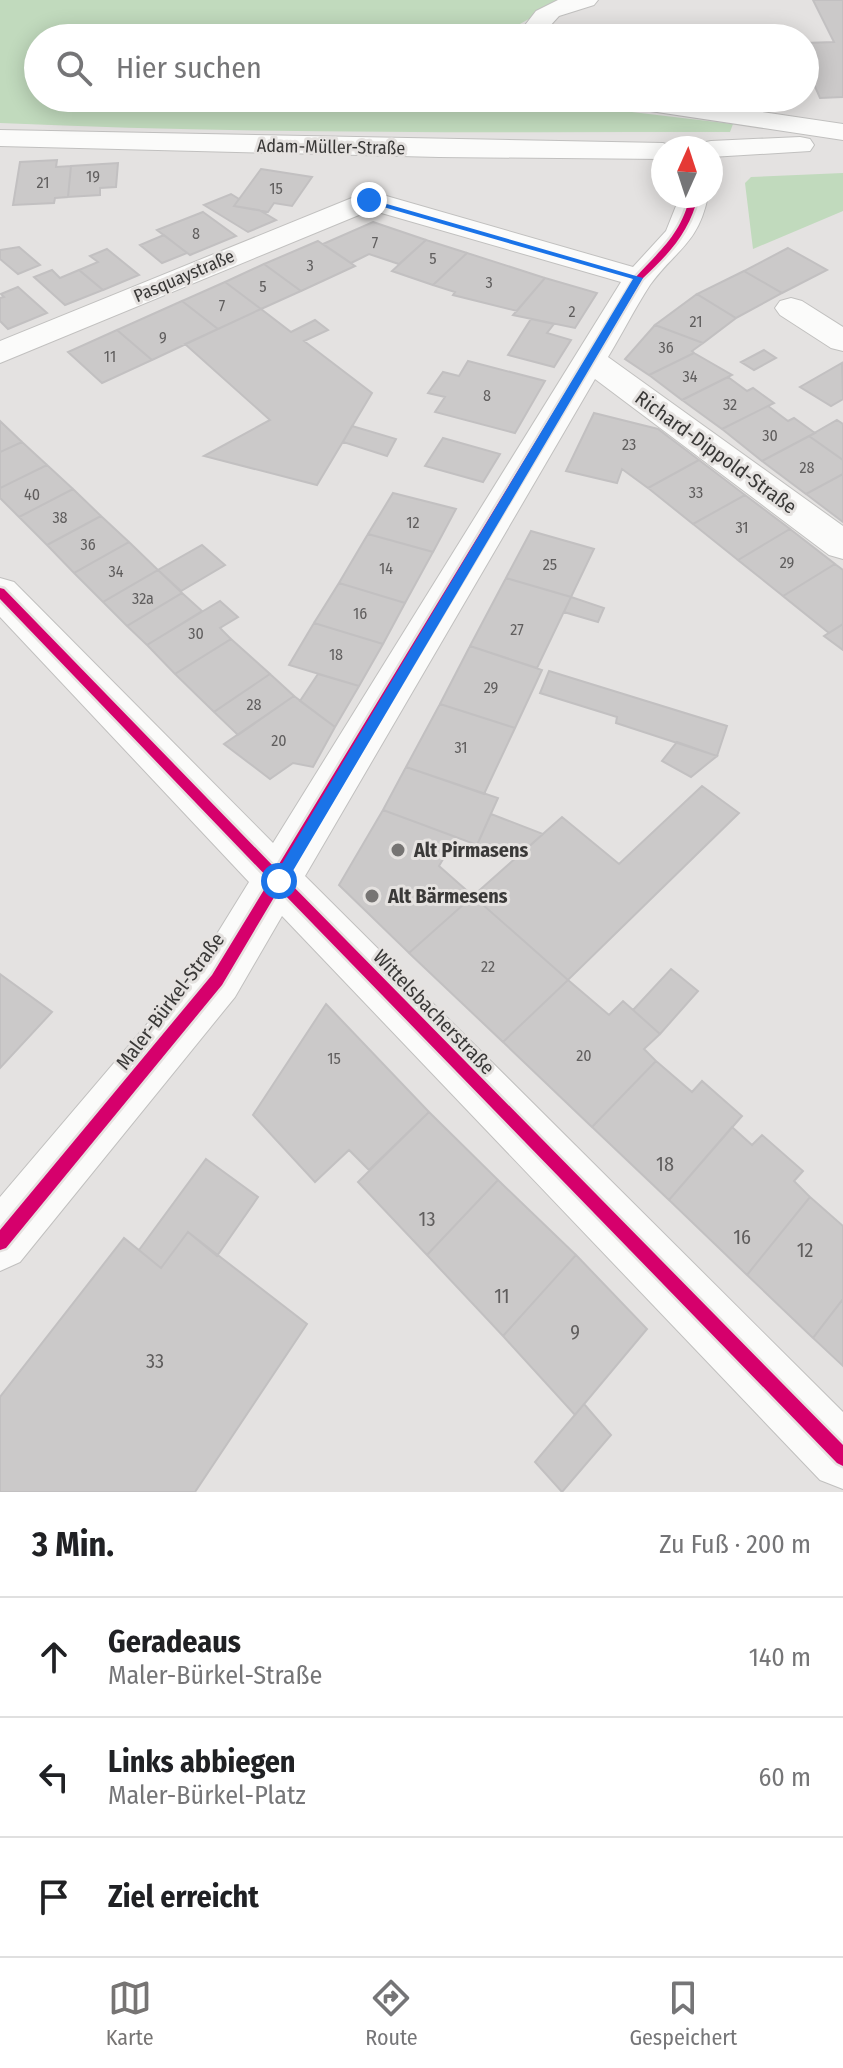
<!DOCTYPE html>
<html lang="de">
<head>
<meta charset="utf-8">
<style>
	:root { --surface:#fff; --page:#f6f6f6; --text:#202124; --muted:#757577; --line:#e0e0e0; --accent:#767473 }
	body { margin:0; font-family:"Fira Sans Condensed",sans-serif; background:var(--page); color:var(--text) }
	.compass { position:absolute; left:651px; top:136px; width:72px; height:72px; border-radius:50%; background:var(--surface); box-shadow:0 4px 20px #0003; rotate:3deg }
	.stop { position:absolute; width:24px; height:24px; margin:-18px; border:6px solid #1a73e8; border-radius:50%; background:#fff }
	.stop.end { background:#1a73e8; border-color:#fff; box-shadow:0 2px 8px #0008 }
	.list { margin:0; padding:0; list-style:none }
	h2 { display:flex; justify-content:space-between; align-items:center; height:104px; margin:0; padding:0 32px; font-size:34px }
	h2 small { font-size:26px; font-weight:400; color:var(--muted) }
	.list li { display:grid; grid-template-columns:52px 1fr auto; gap:24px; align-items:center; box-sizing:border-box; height:120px; padding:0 32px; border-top:2px solid var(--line) }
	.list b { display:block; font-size:30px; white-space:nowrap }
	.list p { margin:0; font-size:26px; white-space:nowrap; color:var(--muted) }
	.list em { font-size:26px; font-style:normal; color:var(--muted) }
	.icon { flex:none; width:44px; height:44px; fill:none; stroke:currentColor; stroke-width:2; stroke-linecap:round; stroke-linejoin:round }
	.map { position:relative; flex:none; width:843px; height:1492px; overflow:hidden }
	.search { position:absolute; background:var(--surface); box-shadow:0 4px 20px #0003; left:24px; right:24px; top:24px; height:88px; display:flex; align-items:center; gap:20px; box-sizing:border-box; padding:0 28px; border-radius:44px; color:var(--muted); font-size:30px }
	.sheet { height:464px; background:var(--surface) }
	nav { display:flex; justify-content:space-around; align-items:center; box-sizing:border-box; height:112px; border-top:2px solid var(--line); background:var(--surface); font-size:22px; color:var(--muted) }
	nav a { display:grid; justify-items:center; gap:4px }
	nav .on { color:var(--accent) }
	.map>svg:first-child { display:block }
	.green { fill:#c1dabd }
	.building { fill:#cbc9c9; stroke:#c2c0c1; stroke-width:2 }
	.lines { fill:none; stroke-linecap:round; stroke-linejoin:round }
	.minor-casing { stroke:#c1c0bf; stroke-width:2 }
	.minor { fill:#fbfbfa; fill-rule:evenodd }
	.cycleway-casing { stroke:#e5e2e0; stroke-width:5 }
	.cycleway { fill:#d6006c; fill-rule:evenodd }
	.route { fill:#1a73e8 }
	.poi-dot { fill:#767473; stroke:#e5e2e0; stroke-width:3 }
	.labels { text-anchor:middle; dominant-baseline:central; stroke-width:6; stroke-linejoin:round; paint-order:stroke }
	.number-label { font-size:16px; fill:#605e5e }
	.far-street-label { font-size:18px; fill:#3a3938; stroke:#e5e2e0 }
	.street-label { font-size:20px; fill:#3a3938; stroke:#e5e2e0 }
	.poi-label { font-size:20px; font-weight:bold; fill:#3a3938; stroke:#e5e2e0; text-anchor:start }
	.near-number-label { font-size:20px; fill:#605e5e }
</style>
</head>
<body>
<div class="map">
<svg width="843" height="1492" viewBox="0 0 843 1492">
	<rect width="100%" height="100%" fill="#e4e2e1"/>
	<path class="green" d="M0,0H562L513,28L516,38H38V98H574L615,110L733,124L730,132C487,132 243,134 0,123Z
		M843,173V211L753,249L745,183L751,177Z"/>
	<path class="building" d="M813,0H843V97L820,98L805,64V43L834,42Z
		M57,160L56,167L71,166L68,197L55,198L54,203L13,205L20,162Z
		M118,163L116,187L100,188V195L68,197L71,166Z
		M261,169L312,177L292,206L274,203L268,212L234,206Z
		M231,194L239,199L234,206L259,210L276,220L248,232L204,205Z
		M203,212L236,236L190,255L157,230Z
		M373,222L426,240L399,264L369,254L351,263L323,244Z
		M164,235L187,253L162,263L140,245Z
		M426,240L467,253L433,285L392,271Z
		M318,241L355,266L301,291L264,264Z
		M19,247L40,265L18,274L0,259V250Z
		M788,248L827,270L782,293L744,271Z
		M107,249L139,275L103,290L79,270L98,262L90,256Z
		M467,253L545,278L517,311L453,295L455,292L433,285Z
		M264,264L301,291L261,309L225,282Z
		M52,270L60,278L79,270L103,290L65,305L34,277Z
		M744,271L782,293L736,318L697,294Z
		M545,278L597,293L575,328L513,315Z
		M225,282L261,309L218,329L182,301Z
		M18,287L47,313L8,329L0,321V298L4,297L1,294Z
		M697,294L736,318L703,343L655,325Z
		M182,301L218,329L152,360L117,330Z
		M261,309L291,332L315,320L328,330L304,341L372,393L317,485L204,456L270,420L185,344Z
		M531,319L554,324L547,333L571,340L554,367L508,355Z
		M655,325L703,343L692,351L694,353L649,375L625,359Z
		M117,330L152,360L102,383L68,352Z
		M764,350L776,358L754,370L741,362Z
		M694,353L732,375L682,400L649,375Z
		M468,361L545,381L515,433L435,412L445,397L428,393L443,372L459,376Z
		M842,363L843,399L831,406L800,387Z
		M728,377L747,391L753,388L774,403L722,429L682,400Z
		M768,406L788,421L794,418L815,433L762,461L722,429Z
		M594,413L658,429L699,460L648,488L622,469L617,483L566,471Z
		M837,420L843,424V460L809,436Z
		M0,421L22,442L0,452Z
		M352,426L396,439L387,456L343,442Z
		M809,436L843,460V474L806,494L762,461Z
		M443,438L500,454L483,482L425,466Z
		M22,442L47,465L0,488V452Z
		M699,460L745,495L693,524L648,488Z
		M47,465L73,489L19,517L0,498V488Z
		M843,474V522L806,494Z
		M73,489L101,516L47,545L19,517Z
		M393,493L456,509L433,552L368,534Z
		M745,495L790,529L738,560L693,524Z
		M101,516L129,542L74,573L47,545Z
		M790,529L835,564L783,596L738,560Z
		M531,531L594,549L571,597L506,578Z
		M368,534L433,552L405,603L339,583Z
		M129,542L158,570L103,602L74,573Z
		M202,545L225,565L181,591L158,570Z
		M835,564L843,570V624L829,633L783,596Z
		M158,570L182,593L127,626L103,602Z
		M506,578L571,597L537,668L470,646Z
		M339,583L405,603L383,644L314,623Z
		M182,593L202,611L147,645L127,626Z
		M571,597L604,608L598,622L564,612Z
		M220,601L238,617L220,628L231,639L175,674L147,645Z
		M314,623L383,644L359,686L289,665Z
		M843,624V650L824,636Z
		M231,639L270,674L214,712L175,674Z
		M470,646L542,670L515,728L440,704Z
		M549,671L727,726L717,756L616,723L617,717L540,693Z
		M270,674L294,696L238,735L214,712Z
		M318,674L359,686L335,727L300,701Z
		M294,696L335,727L313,767L293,763L270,779L224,744Z
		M440,704L515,728L484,794L406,767Z
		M677,742L717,756L691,777L662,761Z
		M406,767L498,798L477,845L383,810Z
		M702,786L739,813L568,980L473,896L562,817L619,864Z
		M383,810L456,837L439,866L473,896L409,953L339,885Z
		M491,814L543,834L516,858L477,845Z
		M473,896L568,980L503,1042L409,953Z
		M671,969L698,991L660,1034L633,1010Z
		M0,974L52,1012L0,1068Z
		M568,980L609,1015L623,1001L660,1034L644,1049L656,1061L592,1127L503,1042Z
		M326,1004L429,1112L369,1170L349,1150L315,1182L253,1115Z
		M656,1061L692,1092L702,1081L742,1116L669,1200L592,1127Z
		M429,1112L498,1180L427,1255L358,1182Z
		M732,1127L752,1145L762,1135L803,1171L794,1181L810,1197L747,1275L669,1200Z
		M206,1159L258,1197L217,1256L188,1232L161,1268L139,1250Z
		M498,1180L576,1255L503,1336L427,1255Z
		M810,1197L843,1226V1299L813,1338L747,1275Z
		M188,1232L307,1324L195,1492H0V1397L124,1238L161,1268Z
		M576,1255L647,1329L575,1415L503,1336Z
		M843,1299V1366L813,1338Z
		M584,1404L611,1435L562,1492L535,1462Z"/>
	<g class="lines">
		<defs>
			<path id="minor" d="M558,0H598L594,5L559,16L539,38H515L536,11Z
				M604,98H669L843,124V140L617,106L608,103Z
				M0,130L663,143L675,148H663V159L439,157L0,146Z
				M800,137L810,139L814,145L810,151L711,157V148H698L701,143L711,141Z
				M369,191L633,267L666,231L680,196H708C698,245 675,250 650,285C635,308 622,334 608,357L843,526V559L829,555L595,379L305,876L843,1412V1489L820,1480L282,916L235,997L20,1262L0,1271V1197L199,963L249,882L0,617V578L14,582L273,843L621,282L371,210L0,363V341Z
				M791,298L802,301L843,327V351L831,348L780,315L775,308L780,301Z"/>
		</defs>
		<use href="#minor" class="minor-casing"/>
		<use href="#minor" class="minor"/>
		<defs>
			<path id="cycleway" d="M690,196H698C690,232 668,255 642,279L285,878L843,1445V1466L837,1463L279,889L222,985L6,1248L0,1250V1230L212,975L270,880L0,599V588L4,589L276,869L635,278C660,250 681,235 690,196Z"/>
		</defs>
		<use href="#cycleway" class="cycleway-casing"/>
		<use href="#cycleway" class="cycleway"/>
	</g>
	<path class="route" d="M366,198L643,278L284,886L279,888L274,886V877L633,279L366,202Z"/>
	<g class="poi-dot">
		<circle cx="398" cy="850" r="8"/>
		<circle cx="372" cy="896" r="8"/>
	</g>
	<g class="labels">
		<g class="number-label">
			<text x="93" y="176">19</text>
			<text x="43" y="182">21</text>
			<text x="276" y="188">15</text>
			<text x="196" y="233">8</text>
			<text x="375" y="242">7</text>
			<text x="433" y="258">5</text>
			<text x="310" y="265">3</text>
			<text x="489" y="282">3</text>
			<text x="263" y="286">5</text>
			<text x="222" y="305">7</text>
			<text x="572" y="311">2</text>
			<text x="696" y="321">21</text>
			<text x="163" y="337">9</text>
			<text x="666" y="347">36</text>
			<text x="110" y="356">11</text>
			<text x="690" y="376">34</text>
			<text x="487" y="395">8</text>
			<text x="730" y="404">32</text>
			<text x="770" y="435">30</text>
			<text x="629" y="444">23</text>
			<text x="807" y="467">28</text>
			<text x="696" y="492">33</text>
			<text x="32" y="494">40</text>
			<text x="60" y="517">38</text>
			<text x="413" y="522">12</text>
			<text x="742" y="527">31</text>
			<text x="88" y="544">36</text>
			<text x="787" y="562">29</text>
			<text x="550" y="564">25</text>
			<text x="386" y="568">14</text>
			<text x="116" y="571">34</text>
			<text x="143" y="598">32a</text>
			<text x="360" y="613">16</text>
			<text x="517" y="629">27</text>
			<text x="196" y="633">30</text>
			<text x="336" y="654">18</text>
			<text x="491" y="687">29</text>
			<text x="254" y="704">28</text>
			<text x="279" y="740">20</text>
			<text x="461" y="747">31</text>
			<text x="488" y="966">22</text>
			<text x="584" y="1055">20</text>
			<text x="334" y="1058">15</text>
		</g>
		<g class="far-street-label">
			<text transform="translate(331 147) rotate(1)">Adam-Müller-Straße</text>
			<text transform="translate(184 276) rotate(-23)">Pasquaystraße</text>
		</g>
		<g class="street-label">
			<text transform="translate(716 452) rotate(36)">Richard-Dippold-Straße</text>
			<text transform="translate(170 1001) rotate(-53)">Maler-Bürkel-Straße</text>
			<text transform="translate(434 1012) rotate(46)">Wittelsbacherstraße</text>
		</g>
		<g class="poi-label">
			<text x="414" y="850">Alt Pirmasens</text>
			<text x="388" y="896">Alt Bärmesens</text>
		</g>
		<g class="near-number-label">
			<text x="665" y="1164">18</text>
			<text x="427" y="1219">13</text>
			<text x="742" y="1237">16</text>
			<text x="805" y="1250">12</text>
			<text x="502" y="1296">11</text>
			<text x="575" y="1332">9</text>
			<text x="155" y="1361">33</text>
		</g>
	</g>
</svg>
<svg class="compass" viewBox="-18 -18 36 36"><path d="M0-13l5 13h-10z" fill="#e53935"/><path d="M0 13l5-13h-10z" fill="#757577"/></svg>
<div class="stop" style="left:279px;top:881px"></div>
<div class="stop end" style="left:369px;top:200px"></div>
<div class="search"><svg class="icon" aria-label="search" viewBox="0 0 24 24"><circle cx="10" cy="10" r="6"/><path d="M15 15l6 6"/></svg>Hier suchen</div>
</div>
<section class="sheet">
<h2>3 Min.<small>Zu Fuß · 200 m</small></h2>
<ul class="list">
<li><svg class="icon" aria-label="ahead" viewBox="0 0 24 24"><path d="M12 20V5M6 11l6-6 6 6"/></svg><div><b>Geradeaus</b><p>Maler-Bürkel-Straße</p></div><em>140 m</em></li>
<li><svg class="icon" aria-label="left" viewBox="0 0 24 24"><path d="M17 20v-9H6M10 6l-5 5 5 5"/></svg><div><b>Links abbiegen</b><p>Maler-Bürkel-Platz</p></div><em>60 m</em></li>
<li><svg class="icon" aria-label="arrive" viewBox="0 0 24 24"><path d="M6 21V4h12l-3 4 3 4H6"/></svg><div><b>Ziel erreicht</b></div></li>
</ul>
</section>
<nav>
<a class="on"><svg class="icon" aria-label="map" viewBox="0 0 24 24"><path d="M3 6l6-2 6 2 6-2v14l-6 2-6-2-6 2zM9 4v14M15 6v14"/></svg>Karte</a>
<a><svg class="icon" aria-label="directions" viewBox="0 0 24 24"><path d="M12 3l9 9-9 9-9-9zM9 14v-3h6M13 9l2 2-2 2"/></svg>Route</a>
<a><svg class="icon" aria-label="saved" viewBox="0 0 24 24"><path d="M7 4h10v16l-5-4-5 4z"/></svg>Gespeichert</a>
</nav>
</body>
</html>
